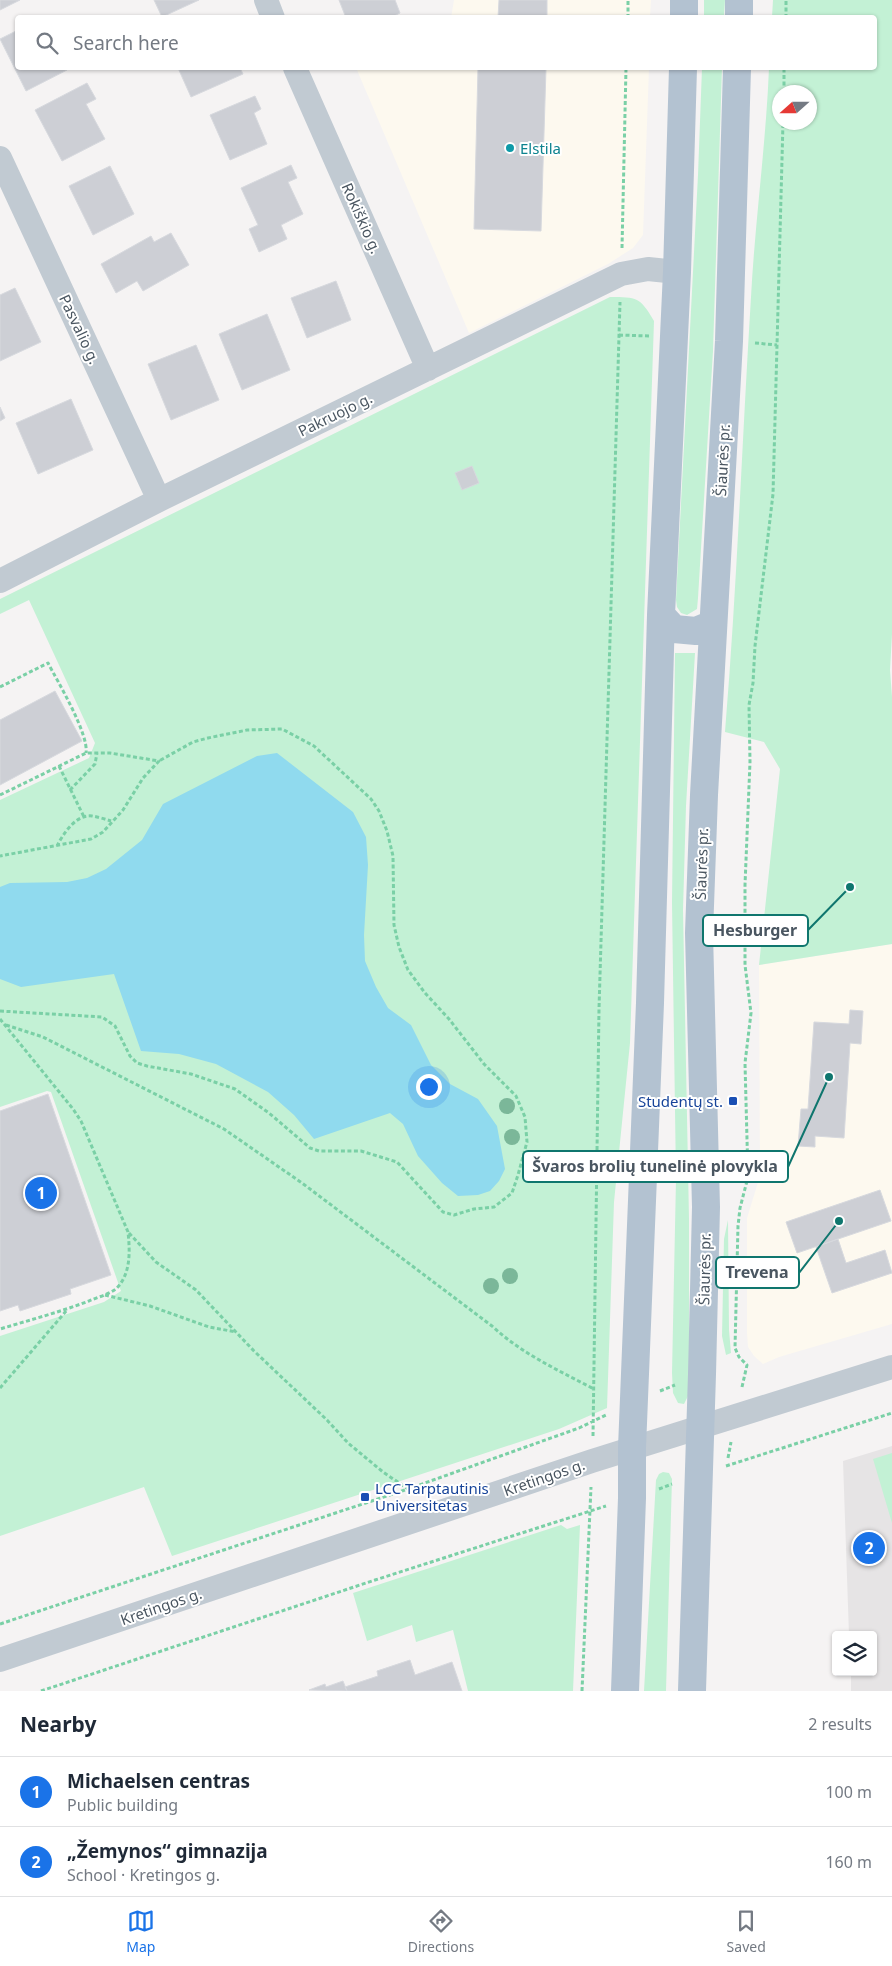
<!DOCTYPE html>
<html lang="en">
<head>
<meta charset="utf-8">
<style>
	:root { --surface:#fff; --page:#f6f6f7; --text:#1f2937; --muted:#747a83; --line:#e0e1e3; --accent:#1a73e8 }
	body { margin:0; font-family:"Noto Sans",sans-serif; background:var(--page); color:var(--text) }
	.controls { position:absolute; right:15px; bottom:15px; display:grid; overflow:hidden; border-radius:5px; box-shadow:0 1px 4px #0004 }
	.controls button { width:45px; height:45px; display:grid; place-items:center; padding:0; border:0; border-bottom:1px solid var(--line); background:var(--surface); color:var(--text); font:25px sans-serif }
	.compass { position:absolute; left:772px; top:85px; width:45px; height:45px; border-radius:50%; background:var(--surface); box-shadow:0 1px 4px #0004; rotate:249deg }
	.you { position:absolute; left:428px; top:1086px; width:18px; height:18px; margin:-12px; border:4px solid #fff; border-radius:50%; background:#1a73e8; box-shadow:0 0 0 8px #1a73e833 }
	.badge { display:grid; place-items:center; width:32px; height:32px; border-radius:50%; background:var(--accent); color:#fff; font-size:16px; font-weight:700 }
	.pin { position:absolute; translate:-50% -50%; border:2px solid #fff; box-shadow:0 1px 5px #0006 }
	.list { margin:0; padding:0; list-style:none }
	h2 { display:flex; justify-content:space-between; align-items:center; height:65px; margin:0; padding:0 20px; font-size:21px }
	h2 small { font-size:16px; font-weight:400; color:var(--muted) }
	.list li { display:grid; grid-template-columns:32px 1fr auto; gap:15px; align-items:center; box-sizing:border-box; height:70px; padding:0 20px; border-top:1px solid var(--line) }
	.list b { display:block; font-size:19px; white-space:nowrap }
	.list p { margin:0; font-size:16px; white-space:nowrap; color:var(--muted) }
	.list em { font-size:16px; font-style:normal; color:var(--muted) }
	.icon { flex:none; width:28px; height:28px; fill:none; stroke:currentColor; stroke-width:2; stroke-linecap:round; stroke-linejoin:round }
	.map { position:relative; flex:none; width:892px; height:1691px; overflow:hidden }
	.search { position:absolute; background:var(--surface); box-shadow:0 1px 4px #0004; left:15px; right:15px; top:15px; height:55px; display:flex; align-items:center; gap:12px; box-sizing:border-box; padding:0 18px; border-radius:5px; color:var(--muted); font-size:19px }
	.sheet { height:205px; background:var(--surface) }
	nav { display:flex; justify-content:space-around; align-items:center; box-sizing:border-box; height:70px; border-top:1px solid var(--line); background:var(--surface); font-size:14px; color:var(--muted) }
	nav a { display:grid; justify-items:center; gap:2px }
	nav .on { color:var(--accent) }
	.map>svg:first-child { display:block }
	.commercial { fill:#fdf9ef }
	.education { fill:#e6e4e5 }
	.green { fill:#c3f1d5; fill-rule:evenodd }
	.water { fill:#90daee }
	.building { fill:#cdcfd5; stroke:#d7d9de }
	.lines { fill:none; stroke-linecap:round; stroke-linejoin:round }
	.path { stroke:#7ad0a6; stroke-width:3; stroke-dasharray:4 2.5; stroke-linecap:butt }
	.minor { stroke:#c1cad2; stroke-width:24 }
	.primary { stroke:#b3c2d1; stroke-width:28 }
	.tree { fill:#7bb799 }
	.culture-dot { fill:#0f9aa8; stroke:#fff; stroke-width:2 }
	.transit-dot { fill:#1a4fb4; stroke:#fff; stroke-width:2 }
	.labels { text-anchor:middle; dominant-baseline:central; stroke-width:4; stroke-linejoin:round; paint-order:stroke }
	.culture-label { font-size:15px; fill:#0d838f; stroke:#fff; text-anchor:start }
	.street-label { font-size:15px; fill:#4a5661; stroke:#fff }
	.transit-label { font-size:15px; fill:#164399; stroke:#fff; text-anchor:end }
	.leader { fill:none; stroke:#0f766e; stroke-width:2 }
	.callout-dot { fill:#0f766e; stroke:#fff; stroke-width:2 }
	.callout { fill:#fff; stroke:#0f766e; stroke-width:2 }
	.callout-label { font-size:16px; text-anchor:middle; font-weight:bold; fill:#4a5661 }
</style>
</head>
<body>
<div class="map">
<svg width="892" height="1691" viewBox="0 0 892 1691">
	<rect width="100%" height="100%" fill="#f5f3f3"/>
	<path class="commercial" d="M454,0H651L650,17L451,18Z
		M366,68H649L643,235L633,248L608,264L469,333L357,70Z
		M892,944V1324L779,1357L763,1364L754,1356L748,1347L747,1333V1218L760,1176L759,965Z"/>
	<path class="education" d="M892,1446V1691H851V1672H873V1635H849L843,1461Z"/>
	<path class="green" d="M704,0H725L724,17H704Z
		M773,0H892V634L890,670L892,697V944L759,965L780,769L764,742L725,732C737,587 742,442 751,297C755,221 766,144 769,68H874V18L772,17ZM780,92H810V122H780Z
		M702,68H722L713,351L698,598L697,609L687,615L681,613L677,607L676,600L698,175Z
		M610,297C637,297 640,297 654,321L630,1043L614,1202L607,1408L559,1429L172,1556L144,1487L0,1536V1336L104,1302L121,1291L51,1092L47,1091L0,1107V800L89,758L95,743L29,600L0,614V599Z
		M675,653H695L686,806L683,910L689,1219V1394L684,1404L678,1403L673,1393L672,1373L676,1179L672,903Z
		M728,1220L729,1330L731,1353L726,1355L722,1336L724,1239Z
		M892,1453V1523L873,1459Z
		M663,1472L669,1473L672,1479L666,1691H644L656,1480L659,1474Z
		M561,1525L567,1529L580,1525L573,1691H468L453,1630L416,1642L412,1625L367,1641L353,1593Z"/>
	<path class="water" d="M277,753L353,812L366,837L368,865L364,935L365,961L376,987L388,1008L411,1025L431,1065L450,1084L478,1099L497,1126L505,1169L499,1181L490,1191L478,1195L458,1196L442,1183L418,1156L403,1124L390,1113L314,1139L294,1115L268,1092L216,1064L179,1054L141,1051L114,974L21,987L0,979V887L10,883L67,882L87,878L106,869L142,840L163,804L257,756Z"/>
	<path class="building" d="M0,0H20L0,10Z
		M154,0H199L162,17Z
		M339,0H395L400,13L390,18H346Z
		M499,0H547V18H498Z
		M18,30V68H66L67,70L26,91L0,39Z
		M178,68H240L243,74L191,97Z
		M478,68H546L541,231L474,229Z
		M87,83L96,99L86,104L105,139L62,161L35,110Z
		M255,96L261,109L254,113L267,144L230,160L210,115Z
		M291,165L297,178L288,182L303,214L281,225L287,239L259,252L249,229L258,225L241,188Z
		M110,166L134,214L93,235L69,186Z
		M171,233L189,265L143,291L137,281L116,293L101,264L151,236L154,242Z
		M336,281L351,320L307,338L291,298Z
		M15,288L41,342L0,361V295Z
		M267,314L290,370L242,390L219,334Z
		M196,345L219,400L171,420L148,364Z
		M71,399L93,450L38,474L16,423Z
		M0,407L5,418L0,421Z
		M472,466L479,483L462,490L455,473Z
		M55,691L82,741L0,785V720Z
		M850,1010L863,1011L861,1044L850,1043L844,1138L815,1136V1147L798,1146L801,1109H808L814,1022L849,1024Z
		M48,1094L111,1275L70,1289L71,1294L20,1311L18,1305L0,1311V1111Z
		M880,1190L891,1221L797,1253L786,1222Z
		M838,1239L846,1263L885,1250L892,1273L832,1293L816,1247Z
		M410,1660L415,1675L452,1662L462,1691H347L345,1687L378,1676L377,1671Z
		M343,1681L347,1691L309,1690L325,1684L326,1687Z"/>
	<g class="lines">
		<path class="path" d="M628,18V0
			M786,18V0
			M784,92V68
			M622,248L626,68
			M619,335L649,336
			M755,343L777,345
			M0,687L48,663C58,682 89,734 86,753
			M59,766L84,817
			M70,790L95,764L97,753
			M0,795L86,753H110L159,761L143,778L123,810L103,832L91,839L0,856
			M57,846C63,834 76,814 92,816C98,817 105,819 111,821
			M0,1011L102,1017L115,1026L130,1056L137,1063L147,1066L191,1074L235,1089L269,1113L310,1148L319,1151H361L397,1162L443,1212L454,1215L474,1209L494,1207L512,1193L518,1175L527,1142L525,1117L516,1096L484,1064L449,1019L425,993L408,970L399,947L394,925L393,856L387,831L379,811L371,799L314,746L282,729L247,730L208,738L193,742L159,761
			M0,1019L73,1109L81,1121L128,1232C130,1251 131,1273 117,1288C110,1294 98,1297 89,1301C60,1312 30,1320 0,1329
			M6,1025L43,1037L224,1129L302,1183L492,1326C522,1354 558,1370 594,1389
			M129,1233L156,1262L196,1290L254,1351L327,1420L348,1443L383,1472L408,1489
			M105,1295L150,1306L209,1327L236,1332
			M742,1387L747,1365L739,1357L735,1348L738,1226L740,1208L748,1177L745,1063L751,1013L745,965V885L750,762L749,705L753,683L755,646L773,494L783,122
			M0,1388L67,1310
			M660,1391L675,1385
			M593,1436L599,1009L620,302
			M728,1458L731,1442
			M726,1466L892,1413
			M659,1489L672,1484
			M0,1624L408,1489L579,1428L606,1415
			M41,1691L375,1580L606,1506
			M582,1691L591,1487"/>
		<path class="minor" d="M266,0L273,18
			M295,68L428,369
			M0,158L159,500
			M0,581L159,500L621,274L648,269L677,272
			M0,1660L592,1461L892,1367"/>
		<path class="primary" d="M684,18V0
			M739,18V0
			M661,615L674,629L696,631L713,624
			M625,1691L632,1498V1448L650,1003L661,615L677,272L683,68
			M692,1691L702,1374L706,1207L699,933L704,795L729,341L737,68"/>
	</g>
	<g class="tree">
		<circle cx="507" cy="1106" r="8"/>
		<circle cx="512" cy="1137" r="8"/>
		<circle cx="510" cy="1276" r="8"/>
		<circle cx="491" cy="1286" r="8"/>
	</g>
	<circle class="culture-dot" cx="510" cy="148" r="5"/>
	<g class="transit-dot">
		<rect x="728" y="1096" width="10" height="10" rx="2.5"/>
		<rect x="360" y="1492" width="10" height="10" rx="2.5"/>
	</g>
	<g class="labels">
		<g class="culture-label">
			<text x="520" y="148">Elstila</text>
		</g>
		<g class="street-label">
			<text transform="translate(362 218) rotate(66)">Rokiškio g.</text>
			<text transform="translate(80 329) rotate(65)">Pasvalio g.</text>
			<text transform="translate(335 414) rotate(-26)">Pakruojo g.</text>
			<text transform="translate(722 460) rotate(-87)">Šiaurės pr.</text>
			<text transform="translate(701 864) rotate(-88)">Šiaurės pr.</text>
			<text transform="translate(704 1269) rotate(-89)">Šiaurės pr.</text>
			<text transform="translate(544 1477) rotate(-19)">Kretingos g.</text>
			<text transform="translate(161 1606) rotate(-19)">Kretingos g.</text>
		</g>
		<g class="transit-label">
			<text x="723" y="1101">Studentų st.</text>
			<text x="375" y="1488" text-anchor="start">LCC Tarptautinis<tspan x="375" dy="17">Universitetas</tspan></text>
		</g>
	</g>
	<path class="leader" d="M850 887L808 930M829 1077L788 1167M839 1221L799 1273"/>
	<g class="callout-dot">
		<circle cx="850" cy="887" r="5"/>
		<circle cx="829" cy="1077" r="5"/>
		<circle cx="839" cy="1221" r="5"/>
	</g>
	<g class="callout">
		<rect x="703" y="915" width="105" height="31" rx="5"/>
		<rect x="523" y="1151" width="265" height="31" rx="5"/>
		<rect x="716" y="1257" width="83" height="31" rx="5"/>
	</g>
	<g class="callout-label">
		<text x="755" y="936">Hesburger</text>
		<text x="655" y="1172">Švaros brolių tunelinė plovykla</text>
		<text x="757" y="1278">Trevena</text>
	</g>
</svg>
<div class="controls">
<button><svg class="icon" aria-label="layers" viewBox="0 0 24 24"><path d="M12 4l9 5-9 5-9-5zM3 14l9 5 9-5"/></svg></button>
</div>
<svg class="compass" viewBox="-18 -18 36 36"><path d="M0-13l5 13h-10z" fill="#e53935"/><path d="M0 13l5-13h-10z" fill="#747a83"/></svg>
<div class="you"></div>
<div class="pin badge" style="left:41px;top:1193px">1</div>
<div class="pin badge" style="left:869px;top:1548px">2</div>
<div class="search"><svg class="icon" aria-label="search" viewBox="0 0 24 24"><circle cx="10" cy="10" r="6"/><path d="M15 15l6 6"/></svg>Search here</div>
</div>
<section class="sheet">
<h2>Nearby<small>2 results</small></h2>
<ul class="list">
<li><span class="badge">1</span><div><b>Michaelsen centras</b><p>Public building</p></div><em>100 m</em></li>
<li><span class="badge">2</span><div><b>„Žemynos“ gimnazija</b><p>School · Kretingos g.</p></div><em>160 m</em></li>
</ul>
</section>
<nav>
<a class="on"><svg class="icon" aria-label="map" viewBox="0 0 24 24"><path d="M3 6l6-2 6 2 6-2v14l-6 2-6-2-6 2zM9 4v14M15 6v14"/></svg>Map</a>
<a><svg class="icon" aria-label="directions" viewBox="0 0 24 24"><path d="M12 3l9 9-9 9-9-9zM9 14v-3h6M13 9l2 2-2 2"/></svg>Directions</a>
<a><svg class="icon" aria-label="saved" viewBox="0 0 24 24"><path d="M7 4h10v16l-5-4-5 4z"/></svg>Saved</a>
</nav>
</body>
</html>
